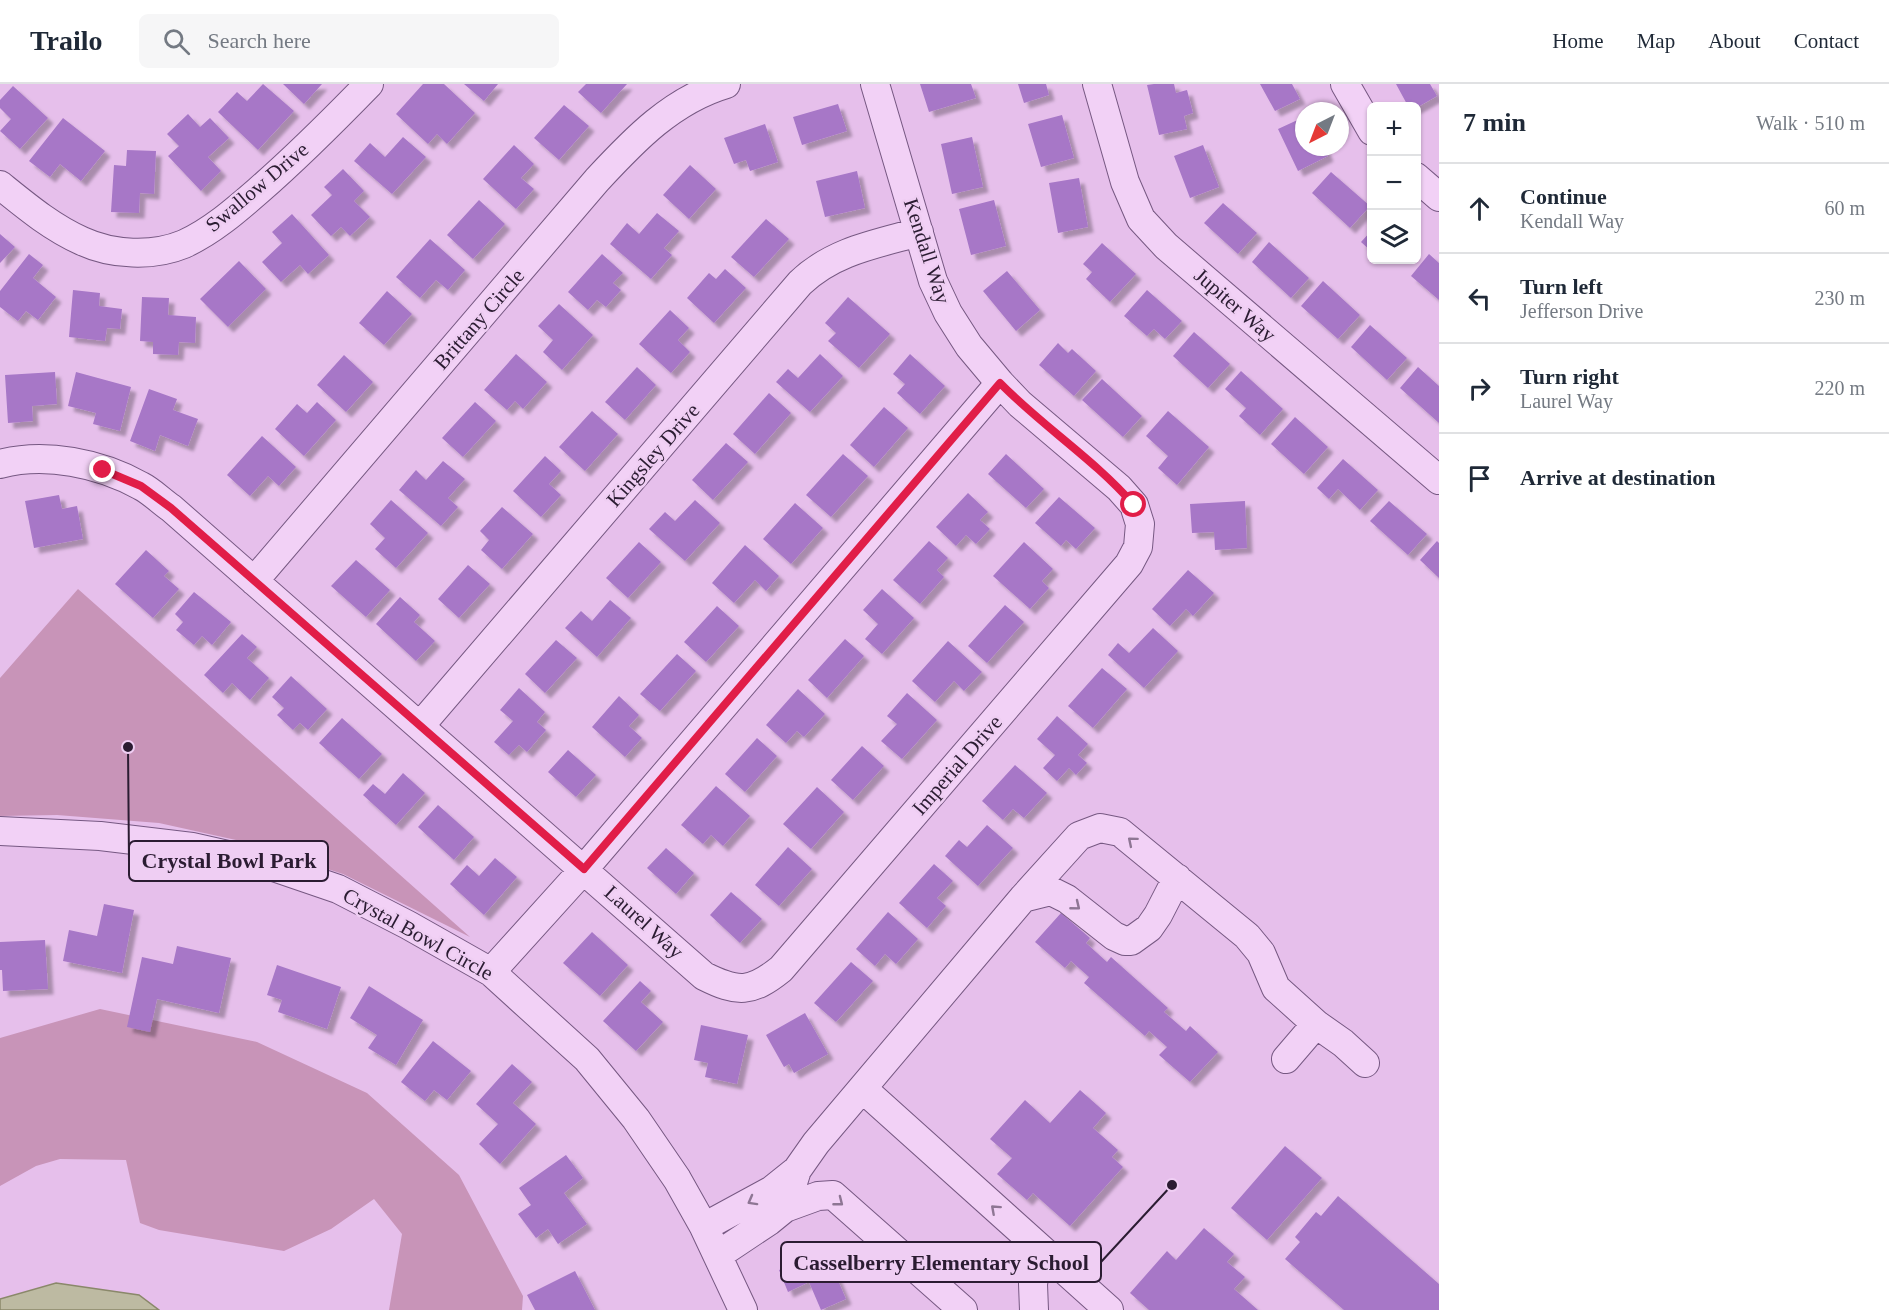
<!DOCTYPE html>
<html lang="en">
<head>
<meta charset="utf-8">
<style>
	:root { --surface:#fff; --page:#f6f6f7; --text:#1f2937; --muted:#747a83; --line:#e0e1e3 }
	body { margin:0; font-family:"Times New Roman",serif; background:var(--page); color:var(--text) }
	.controls { position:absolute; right:18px; top:18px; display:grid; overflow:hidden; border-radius:9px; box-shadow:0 2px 4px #0004 }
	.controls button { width:54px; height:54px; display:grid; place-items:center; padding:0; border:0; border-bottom:2px solid var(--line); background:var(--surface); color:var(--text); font:30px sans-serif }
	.compass { position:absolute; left:1295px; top:18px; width:54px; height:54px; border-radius:50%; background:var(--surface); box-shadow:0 2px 4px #0004; rotate:222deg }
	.stop { position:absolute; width:18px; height:18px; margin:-14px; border:4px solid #e11d48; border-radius:50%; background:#fff }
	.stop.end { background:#e11d48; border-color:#fff; box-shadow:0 2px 6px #0008 }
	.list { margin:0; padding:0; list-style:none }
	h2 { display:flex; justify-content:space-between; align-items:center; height:78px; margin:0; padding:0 24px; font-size:26px }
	h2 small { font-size:20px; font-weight:400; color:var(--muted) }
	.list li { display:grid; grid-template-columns:39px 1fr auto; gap:18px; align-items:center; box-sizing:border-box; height:90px; padding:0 24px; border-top:2px solid var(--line) }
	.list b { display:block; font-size:22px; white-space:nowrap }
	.list p { margin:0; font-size:20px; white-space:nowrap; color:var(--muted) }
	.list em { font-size:20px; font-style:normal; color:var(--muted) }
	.icon { flex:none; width:33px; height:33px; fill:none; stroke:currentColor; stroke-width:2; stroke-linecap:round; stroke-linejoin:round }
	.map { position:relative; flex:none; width:1439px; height:1226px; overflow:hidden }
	header { display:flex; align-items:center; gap:36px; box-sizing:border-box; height:84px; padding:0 30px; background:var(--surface); border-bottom:2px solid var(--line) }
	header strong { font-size:28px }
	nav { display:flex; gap:33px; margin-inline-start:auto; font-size:21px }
	.search { width:420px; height:54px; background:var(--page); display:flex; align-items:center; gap:15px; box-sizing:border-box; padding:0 21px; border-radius:9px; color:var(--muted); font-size:22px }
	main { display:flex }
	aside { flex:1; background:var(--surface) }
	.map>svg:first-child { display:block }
	.green { fill:#c894b8 }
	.water { fill:#bdbaa2; stroke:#8a886a; stroke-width:1.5 }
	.building { fill:#a777c7; filter:url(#shadow) }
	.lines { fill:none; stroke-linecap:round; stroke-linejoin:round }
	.minor-casing { stroke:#765882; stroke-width:30 }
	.minor { stroke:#f2d1f6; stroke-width:28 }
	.oneway { stroke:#8e7694 }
	.route { stroke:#e11d48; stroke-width:8 }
	.labels { text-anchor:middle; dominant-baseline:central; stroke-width:5; stroke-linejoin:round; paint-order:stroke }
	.street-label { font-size:21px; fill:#2b1c32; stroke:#efcef3 }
	.leader { fill:none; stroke:#2b1c32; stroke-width:2 }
	.callout-dot { fill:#2b1c32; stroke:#efcef3; stroke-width:2 }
	.callout { fill:#efcef3; stroke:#2b1c32; stroke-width:2 }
	.callout-label { font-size:22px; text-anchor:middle; font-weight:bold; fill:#2b1c32 }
</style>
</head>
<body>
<header>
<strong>Trailo</strong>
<div class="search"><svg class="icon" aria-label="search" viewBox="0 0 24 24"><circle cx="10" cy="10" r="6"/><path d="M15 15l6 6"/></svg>Search here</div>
<nav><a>Home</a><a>Map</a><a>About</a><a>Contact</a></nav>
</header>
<main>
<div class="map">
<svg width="1439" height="1226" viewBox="0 0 1439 1226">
	<defs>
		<filter id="shadow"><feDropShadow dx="5.5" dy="5.5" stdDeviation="1.5" flood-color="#0004"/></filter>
	</defs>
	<rect width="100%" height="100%" fill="#e6bfeb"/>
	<path class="green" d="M78,505L470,853L343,790L245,758L159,739L57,731L0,732V594Z
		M100,925L257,958L367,1009L459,1091L523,1212L522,1226H389L402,1150L374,1115L331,1145L284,1167L159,1146L140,1139L126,1076L60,1075L36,1082L0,1102V954Z"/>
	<path class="water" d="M56,1199L139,1211L159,1226H0V1215Z"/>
	<path class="building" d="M263,0L294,27L258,66L218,28L237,8L247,17Z
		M283,0H322L304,20Z
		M423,0H444L475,29L447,60L437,50L428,60L396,30Z
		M464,0H498L484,17Z
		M586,0H627L601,29L578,8Z
		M920,0H971L976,14L929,28Z
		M1018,0H1046L1049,11L1024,19Z
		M1154,0H1174L1176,9L1187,6L1193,29L1184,32L1187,45L1159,51L1147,1Z
		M1260,0H1292L1300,15L1275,27Z
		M1396,0H1430L1437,12L1416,24L1408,22Z
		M13,2L48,34L20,65L0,47L11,35L0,24V16Z
		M838,20L847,47L802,61L793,33Z
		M564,21L589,42L559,76L534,54Z
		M188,30L200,43L210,34L229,54L208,73L221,87L201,107L168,72L179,62L167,50Z
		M1062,31L1074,74L1041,83L1028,40Z
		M1304,33V63H1324L1328,72L1298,87L1278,45Z
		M63,34L105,67L81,97L60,80L50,93L29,77Z
		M765,40L778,78L750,87L746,76L734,80L724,54Z
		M403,53L426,73L392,110L354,77L370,59L385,73Z
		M972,53L983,103L952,110L941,60Z
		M514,61L534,80L521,94L534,105L516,125L483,95Z
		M1203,61L1219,103L1190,114L1174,72Z
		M127,66L156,67L154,110L140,109L139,129L111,128L114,81L126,82Z
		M690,81L716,105L689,135L663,111Z
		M343,85L364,107L354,117L370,133L350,152L341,143L331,152L311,131L332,111L324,103Z
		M857,87L865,124L825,133L816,97Z
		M1331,88L1370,122L1350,144L1312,109Z
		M1079,94L1088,143L1058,149L1049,99Z
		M479,116L505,140L473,175L447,151Z
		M994,116L1006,162L971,171L959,125Z
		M1223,119L1257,149L1238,170L1204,139Z
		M657,129L679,147L664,164L672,171L651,195L610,160L627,139L639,150Z
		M292,130L329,171L308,190L300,181L281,198L262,178L282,159L272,148Z
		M766,135L789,155L754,193L731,173Z
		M1372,146V168L1361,158Z
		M0,150L15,163L0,179Z
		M430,155L465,186L448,206L436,196L420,214L396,193Z
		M1269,158L1309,194L1291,214L1252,178Z
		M1102,159L1136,190L1110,218L1086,195L1092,188L1083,180Z
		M29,170L43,181L33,194L56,213L38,236L26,227L18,237L0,223V207Z
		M602,170L623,189L613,199L621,206L606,223L597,216L588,226L568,208Z
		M1429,170L1439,179V216L1411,192Z
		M239,177L266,205L228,243L200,215Z
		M725,185L746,204L714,239L687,214L709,189L716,195Z
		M1007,187L1040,226L1016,247L983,207Z
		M1323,197L1360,231L1338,255L1301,222Z
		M73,206L100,209L99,222L122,225L120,245L107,244L105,257L69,253Z
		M1147,206L1182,237L1165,255L1154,245L1147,252L1124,232Z
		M387,207L412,230L384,261L359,239Z
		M142,213L169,214L168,231L196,233L195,259L179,258L178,271L153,270V258L140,257Z
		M848,213L890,250L859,284L828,257L836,249L825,239Z
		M559,220L593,251L562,286L543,268L553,256L538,242Z
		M670,226L689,244L678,256L690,268L671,289L639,260Z
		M1370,241L1407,274L1387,296L1351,263Z
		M1194,248L1230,280L1208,304L1173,272Z
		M1058,259L1068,269L1072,265L1096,287L1074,312L1039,281Z
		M516,270L547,298L523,325L515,317L507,326L484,306Z
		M820,270L843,292L810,328L776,298L788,285L798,294Z
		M910,270L945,302L920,330L897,309L905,300L893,290Z
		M344,271L373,298L346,328L317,301Z
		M637,283L656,301L625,336L605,318Z
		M1418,283L1439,302V339L1400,304Z
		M1241,287L1283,325L1260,351L1239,332L1246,324L1225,305Z
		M55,288L57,320L32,322L33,337L8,339L5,291Z
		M76,288L131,303L120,347L93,340L96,329L68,322Z
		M1102,295L1142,332L1123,353L1082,316Z
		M149,305L177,315L173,326L198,335L188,362L160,351L155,367L130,357Z
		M769,309L791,329L755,370L733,350Z
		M317,318L336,336L304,372L275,345L297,320L307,329Z
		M475,318L496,337L463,373L442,354Z
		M884,323L908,344L874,383L850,361Z
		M592,327L618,350L585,387L559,363Z
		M1168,327L1209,363L1177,401L1158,384L1168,372L1146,352Z
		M1295,333L1328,363L1304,390L1271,360Z
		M262,352L296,383L279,402L268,392L250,412L227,391Z
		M726,359L748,378L713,416L692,396Z
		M843,370L868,392L831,433L806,411Z
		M1006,370L1044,405L1026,424L988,390Z
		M545,372L561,387L549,400L561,411L541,433L513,407Z
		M1343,375L1378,406L1360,426L1338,405L1329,415L1317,404Z
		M443,377L465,395L448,414L458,423L441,442L399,406L416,386L426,396Z
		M968,409L988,428L980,436L990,445L976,460L966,451L956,462L936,443Z
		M59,411L62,425L77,422L83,455L34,464L25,417Z
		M1059,413L1095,444L1076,465L1066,456L1061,462L1035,439Z
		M391,416L428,449L396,484L375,465L385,454L370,440Z
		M695,416L720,439L685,477L649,445L665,428L675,437Z
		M1245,417L1247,464L1215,466L1214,448L1192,449L1190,420Z
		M1389,417L1427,450L1408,471L1370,437Z
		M795,419L823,444L791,480L763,455Z
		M502,423L533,450L502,485L481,466L489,456L480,447Z
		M929,457L948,474L937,486L944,493L920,520L893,496Z
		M1437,457L1439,459V494L1420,476Z
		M639,458L661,478L628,514L606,494Z
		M1024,458L1053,485L1042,497L1049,504L1030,525L993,492Z
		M745,461L779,492L766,507L755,496L734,519L712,499Z
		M146,466L169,487L164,492L179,505L153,534L115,500Z
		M356,476L390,506L366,533L331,502Z
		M468,481L490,500L459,534L438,515Z
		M1188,486L1214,509L1193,532L1186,525L1170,542L1152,525Z
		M882,505L914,534L882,570L865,555L878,540L863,526Z
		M194,508L231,538L212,561L202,552L194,561L176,546L183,538L175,530Z
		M400,513L420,531L414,538L435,557L416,577L376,540Z
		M610,516L631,534L597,573L565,544L581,527L592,537Z
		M1005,521L1024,538L987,579L968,562Z
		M717,522L739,542L706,578L684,558Z
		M1153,544L1178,567L1144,604L1108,571L1118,559L1129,569Z
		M242,550L257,563L247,574L269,594L250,616L232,599L223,609L204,591Z
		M845,555L864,572L827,614L808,596Z
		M556,556L577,574L545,609L525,590Z
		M948,557L982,588L964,607L954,597L935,618L912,597Z
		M677,570L696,587L660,627L640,610Z
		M1102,584L1127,605L1093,644L1068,622Z
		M291,592L327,625L308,646L300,639L293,646L277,631L284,624L272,613Z
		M519,604L545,628L537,638L546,646L527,668L519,661L509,671L494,658L513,637L500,626Z
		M798,605L825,630L804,653L797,647L786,659L766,641Z
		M907,609L937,636L902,675L881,657L897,640L887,632Z
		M619,612L639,631L629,642L642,654L625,673L592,643Z
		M1057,632L1088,660L1078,671L1087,679L1076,691L1069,684L1057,697L1043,684L1055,671L1037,655Z
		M342,634L382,670L359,695L319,659Z
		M757,654L777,672L745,708L725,690Z
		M862,662L884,682L853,716L831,696Z
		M568,666L596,691L576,713L548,688Z
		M1015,681L1047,709L1024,734L1013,725L1003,736L982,717Z
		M403,689L425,709L396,741L363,711L373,700L385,710Z
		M716,702L750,732L723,762L711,751L703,760L681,741Z
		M817,703L844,728L811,765L783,740Z
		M438,721L474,753L454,776L418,743Z
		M987,741L1013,764L978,802L945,772L959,756L967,763Z
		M788,763L812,785L779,822L755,801Z
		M666,764L694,789L676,810L647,784Z
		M495,774L517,793L484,831L450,800L467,781L479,792Z
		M934,780L953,797L937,814L946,822L927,844L899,819Z
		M731,808L762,835L740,859L710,831Z
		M104,820L134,826L122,889L63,877L69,846L97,852Z
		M888,828L918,855L896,880L885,870L875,882L856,865Z
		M1061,829L1090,854L1086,859L1107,878L1111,873L1168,924L1164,928L1186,947L1190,942L1218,968L1190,998L1159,971L1167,963L1149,947L1145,952L1084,899L1089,893L1071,877L1065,884L1035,858Z
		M592,848L628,881L600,912L563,879Z
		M45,856L48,905L3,907L2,886H0V858Z
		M177,862L231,874L219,929L157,915L150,948L127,943L142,873L173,880Z
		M851,878L873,897L836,938L814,919Z
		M277,881L341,903L327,945L278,928L282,916L267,911Z
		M640,897L651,907L641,918L663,938L636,967L603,937Z
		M369,902L423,936L396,981L368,964L377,951L350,934Z
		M805,929L828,970L794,989L789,980L784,983L766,951Z
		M701,941L748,951L737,1000L705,993L708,979L694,976Z
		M433,957L471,987L447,1016L434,1006L425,1017L401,998Z
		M512,980L532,998L513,1019L536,1040L500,1080L479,1060L498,1040L476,1020Z
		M1080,1006L1106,1029L1093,1044L1118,1066L1112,1073L1123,1083L1070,1142L1033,1109L1027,1116L997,1090L1012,1074L990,1055L1025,1016L1050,1039Z
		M1285,1062L1322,1094L1267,1156L1231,1124Z
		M566,1071L583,1094L564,1109L587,1140L558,1160L548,1145L536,1154L518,1130L531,1121L519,1104Z
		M1338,1112L1439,1200V1226H1344L1285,1175L1300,1158L1295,1153L1316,1128L1321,1132Z
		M1204,1144L1234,1170L1227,1178L1245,1193L1234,1205L1258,1226H1149L1130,1209L1167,1167L1176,1176Z
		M825,1166L846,1215L821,1226L809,1198L788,1208L779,1186Z
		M575,1187L595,1226H535L527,1211Z"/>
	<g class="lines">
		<defs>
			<path id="minor" d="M1097,0L1125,98L1141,135L1166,162L1439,396
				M1345,0L1372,47
				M1416,93L1439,113
				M0,101C26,122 51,143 82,157C112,171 153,173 184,160C212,147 235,127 258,107C297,73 333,37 369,0
				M0,380C45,368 100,379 141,402C151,407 161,417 171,424L704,892C738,909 751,909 781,885L1129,480L1138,463L1140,440L1134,421L1119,404L1020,320L1000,299L969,262L948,229L933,197L875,0
				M254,497L597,96C634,56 672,16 726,0
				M420,642L800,199C833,167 876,160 919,148
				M0,747L100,752L192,763L259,778L338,805L408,841L491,888L587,975L636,1035L677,1095L704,1143L743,1226
				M1023,814L1051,807L1067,815L1114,852L1125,857H1131L1149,844L1158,831L1177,794
				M491,888L584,785L1000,299
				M1316,940L1343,959L1365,979
				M863,1005L1109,1226
				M785,1124L818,1112L833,1111L963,1226
				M704,1143L772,1106L797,1086
				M718,1171L769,1137L785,1124L797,1086L816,1059L1023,814L1079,752L1100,744L1120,748L1247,852L1261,869L1276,904L1316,940L1286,975
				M1034,1226L1033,1200L1039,1164"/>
		</defs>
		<use href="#minor" class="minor-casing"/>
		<use href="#minor" class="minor"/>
	</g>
	<defs><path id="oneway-chevron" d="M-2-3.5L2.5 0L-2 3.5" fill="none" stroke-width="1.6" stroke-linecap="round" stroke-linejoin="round" transform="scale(1.5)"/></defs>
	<g class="oneway">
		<use href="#oneway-chevron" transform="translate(1132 757) rotate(-140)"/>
		<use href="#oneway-chevron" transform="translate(1076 822) rotate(39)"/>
		<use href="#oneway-chevron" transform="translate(752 1117) rotate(151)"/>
		<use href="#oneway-chevron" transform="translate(839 1118) rotate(38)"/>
		<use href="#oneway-chevron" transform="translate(995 1125) rotate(-138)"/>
	</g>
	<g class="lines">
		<path class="route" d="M103,386L141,402L171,424L584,785L1000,299C1042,342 1094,375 1134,421"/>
	</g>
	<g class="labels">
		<g class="street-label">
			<text transform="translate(257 103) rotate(-40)">Swallow Drive</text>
			<text transform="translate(927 167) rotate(72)">Kendall Way</text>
			<text transform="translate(1235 221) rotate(41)">Jupiter Way</text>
			<text transform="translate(479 235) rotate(-49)">Brittany Circle</text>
			<text transform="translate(653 371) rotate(-49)">Kingsley Drive</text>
			<text transform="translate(957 681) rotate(-49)">Imperial Drive</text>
			<text transform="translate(644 838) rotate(42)">Laurel Way</text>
			<text transform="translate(418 850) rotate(29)">Crystal Bowl Circle</text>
		</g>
	</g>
	<path class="leader" d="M128 663L129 777M1172 1101L1101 1178"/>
	<g class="callout-dot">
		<circle cx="128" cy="663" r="6"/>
		<circle cx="1172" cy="1101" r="6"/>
	</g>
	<g class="callout">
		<rect x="129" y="757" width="199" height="40" rx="6"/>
		<rect x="781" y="1158" width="320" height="40" rx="6"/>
	</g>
	<g class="callout-label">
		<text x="229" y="784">Crystal Bowl Park</text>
		<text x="941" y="1186">Casselberry Elementary School</text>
	</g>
</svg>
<div class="controls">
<button>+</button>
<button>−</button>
<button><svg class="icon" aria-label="layers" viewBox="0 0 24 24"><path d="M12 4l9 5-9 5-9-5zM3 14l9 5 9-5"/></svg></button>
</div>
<svg class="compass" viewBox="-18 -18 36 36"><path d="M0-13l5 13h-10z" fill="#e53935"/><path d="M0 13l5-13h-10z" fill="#747a83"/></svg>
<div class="stop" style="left:1134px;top:421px"></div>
<div class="stop end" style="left:103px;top:386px"></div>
</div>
<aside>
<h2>7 min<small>Walk · 510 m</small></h2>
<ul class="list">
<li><svg class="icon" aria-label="ahead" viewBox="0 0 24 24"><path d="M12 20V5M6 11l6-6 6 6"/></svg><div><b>Continue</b><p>Kendall Way</p></div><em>60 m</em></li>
<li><svg class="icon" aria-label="left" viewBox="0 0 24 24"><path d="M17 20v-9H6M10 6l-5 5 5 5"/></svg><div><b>Turn left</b><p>Jefferson Drive</p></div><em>230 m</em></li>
<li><svg class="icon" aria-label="right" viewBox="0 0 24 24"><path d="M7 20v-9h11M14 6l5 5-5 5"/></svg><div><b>Turn right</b><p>Laurel Way</p></div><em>220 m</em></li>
<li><svg class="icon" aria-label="arrive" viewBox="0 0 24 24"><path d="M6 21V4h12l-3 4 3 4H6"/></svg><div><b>Arrive at destination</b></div></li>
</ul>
</aside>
</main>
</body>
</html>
